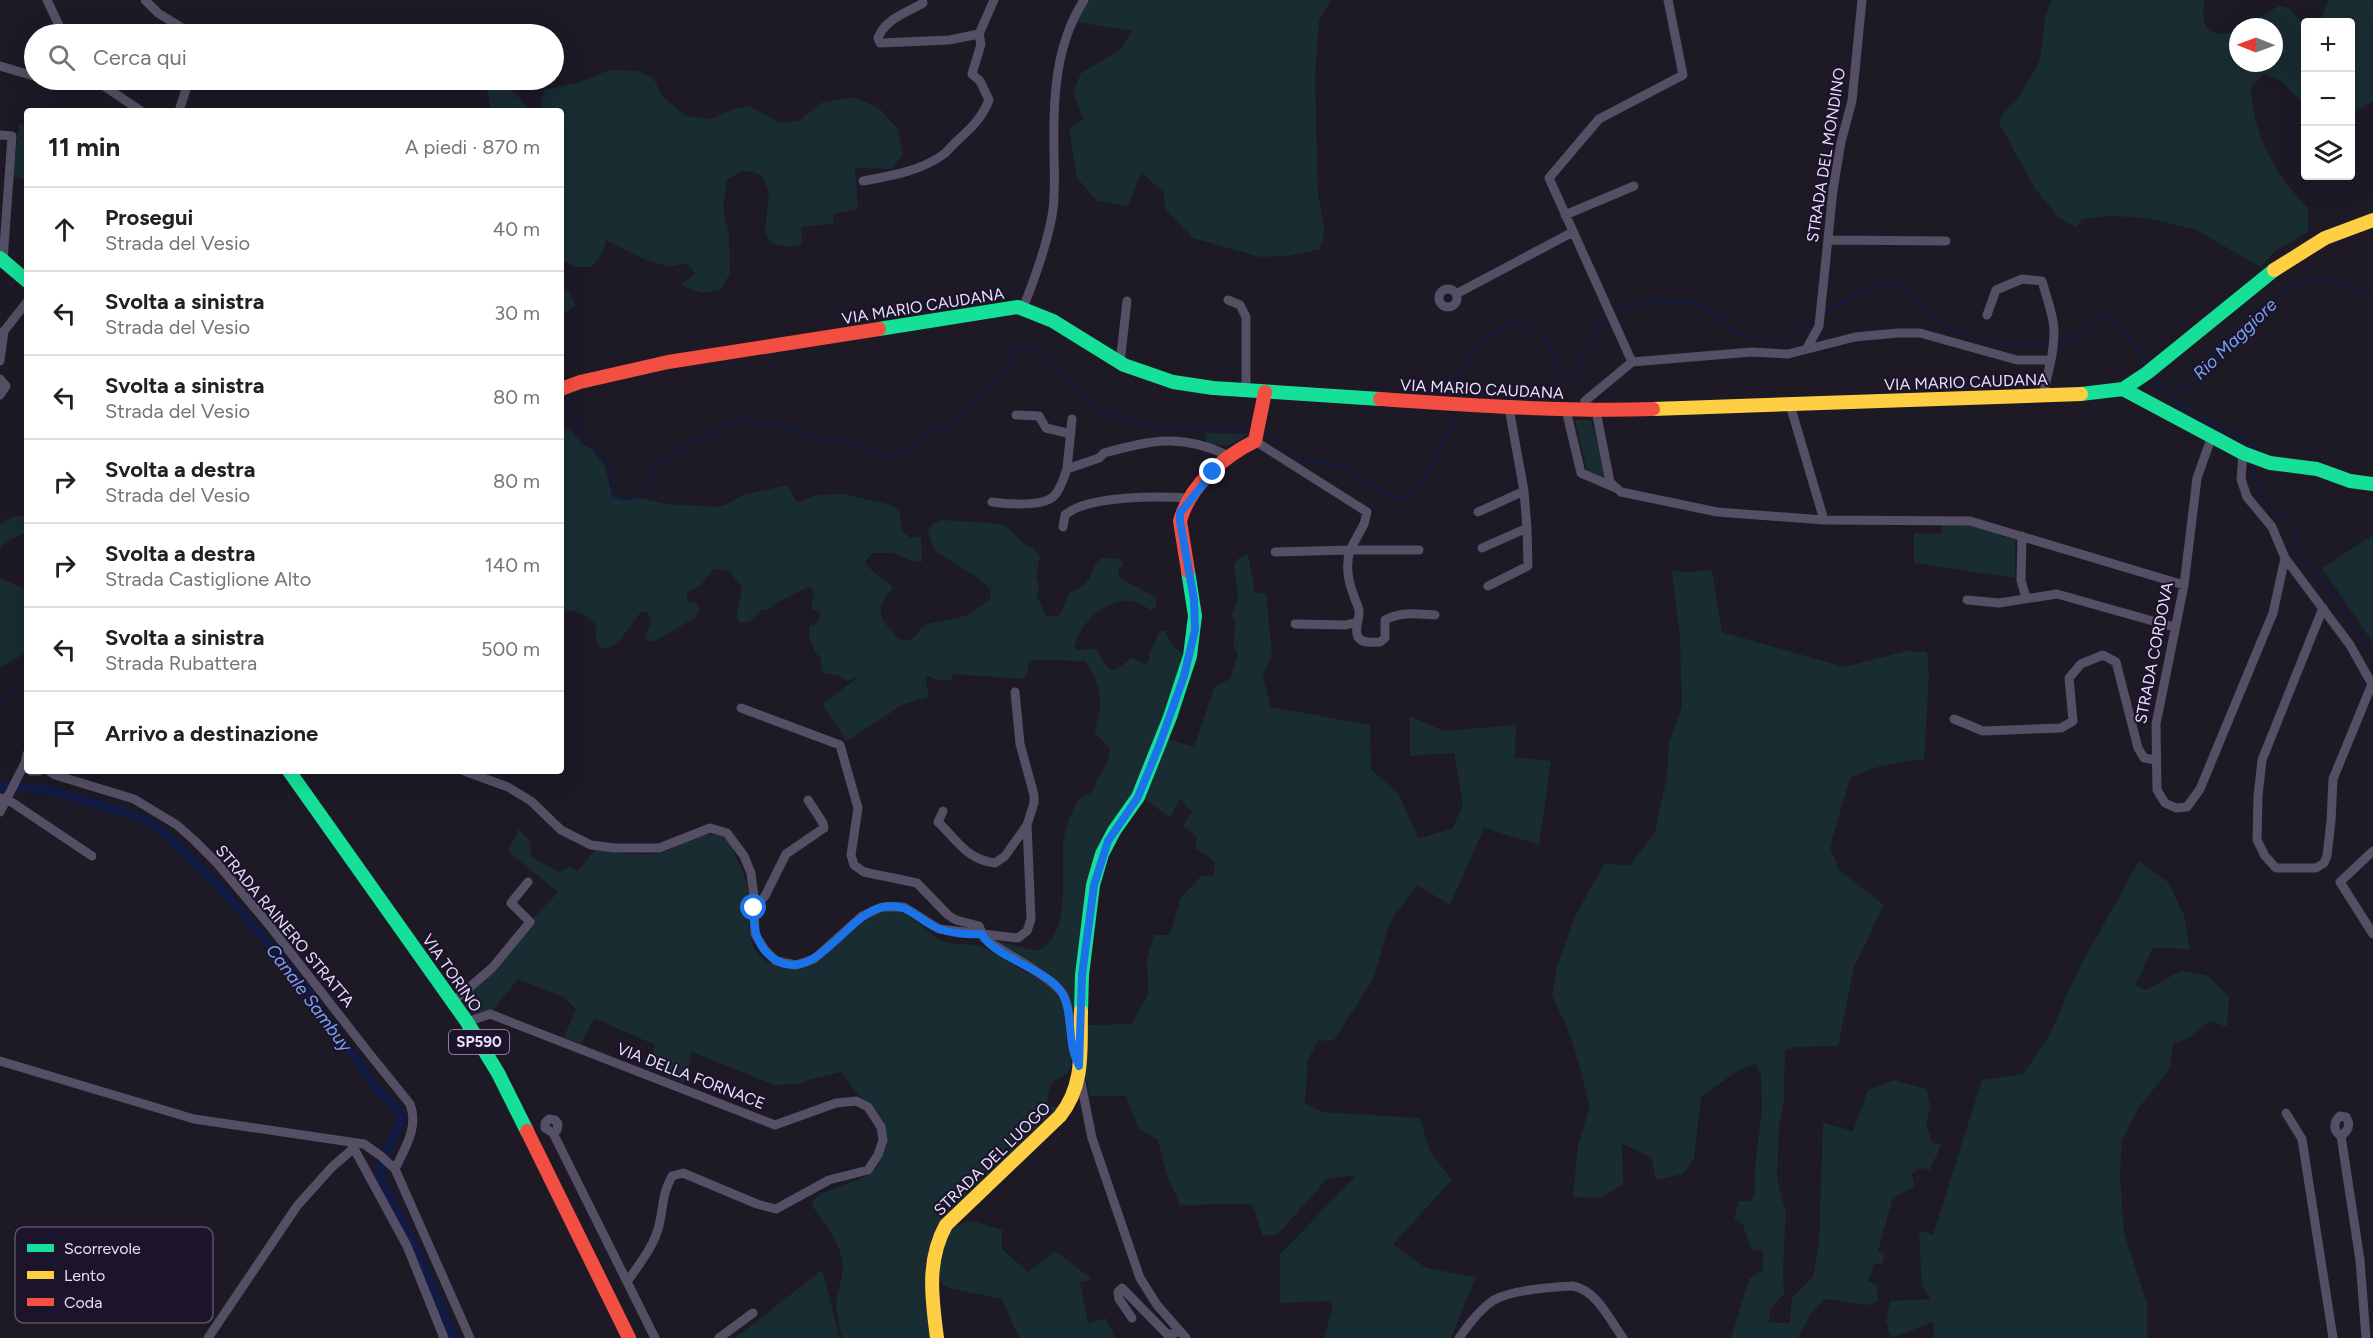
<!DOCTYPE html>
<html lang="it">
<head>
<meta charset="utf-8">
<style>
	:root { --surface:#fff; --page:#f6f6f6; --text:#202124; --muted:#757577; --line:#e0e0e0 }
	body { margin:0; font-family:Figtree,sans-serif; background:var(--page); color:var(--text) }
	.controls { position:absolute; right:18px; top:18px; display:grid; overflow:hidden; border-radius:6px; box-shadow:0 6px 24px #0002 }
	.controls button { width:54px; height:54px; display:grid; place-items:center; padding:0; border:0; border-bottom:2px solid var(--line); background:var(--surface); color:var(--text); font:30px sans-serif }
	.compass { position:absolute; left:2229px; top:18px; width:54px; height:54px; border-radius:50%; background:var(--surface); box-shadow:0 6px 24px #0002; rotate:271deg }
	.stop { position:absolute; width:18px; height:18px; margin:-14px; border:4px solid #1a73e8; border-radius:50%; background:#fff }
	.stop.end { background:#1a73e8; border-color:#fff; box-shadow:0 2px 6px #0008 }
	.list { margin:0; padding:0; list-style:none }
	h2 { display:flex; justify-content:space-between; align-items:center; height:78px; margin:0; padding:0 24px; font-size:26px }
	h2 small { font-size:20px; font-weight:400; color:var(--muted) }
	.list li { display:grid; grid-template-columns:39px 1fr auto; gap:18px; align-items:center; box-sizing:border-box; height:84px; padding:0 24px; border-top:2px solid var(--line) }
	.list b { display:block; font-size:22px; white-space:nowrap }
	.list p { margin:0; font-size:20px; white-space:nowrap; color:var(--muted) }
	.list em { font-size:20px; font-style:normal; color:var(--muted) }
	.icon { flex:none; width:33px; height:33px; fill:none; stroke:currentColor; stroke-width:2; stroke-linecap:round; stroke-linejoin:round }
	.map { position:relative; flex:none; width:2373px; height:1338px; overflow:hidden }
	.search { position:absolute; background:var(--surface); box-shadow:0 6px 24px #0002; left:24px; top:24px; width:540px; height:66px; display:flex; align-items:center; gap:15px; box-sizing:border-box; padding:0 21px; border-radius:33px; color:var(--muted); font-size:22px }
	.panel { position:absolute; background:var(--surface); box-shadow:0 6px 24px #0002; left:24px; top:108px; width:540px; height:666px; border-radius:6px }
	.map>svg:first-child { display:block }
	.green { fill:#192c32 }
	.lines { fill:none; stroke-linecap:round; stroke-linejoin:round }
	.stream { stroke:#121b43; stroke-width:2 }
	.canal { stroke:#121b43; stroke-width:9 }
	.street { stroke:#544f64; stroke-width:9 }
	.fast { stroke:#16e098; stroke-width:14 }
	.slow { stroke:#ffcf43; stroke-width:14 }
	.jam { stroke:#f24e42; stroke-width:14 }
	.route { stroke:#1a73e8; stroke-width:8 }
	.labels { text-anchor:middle; dominant-baseline:central; stroke-width:4.5; stroke-linejoin:round; paint-order:stroke }
	.shield { fill:#1c142a; stroke:#aba3bd; stroke-width:1.5 }
	.shield-label { font-size:15px; font-weight:bold; fill:#e8e0fc }
	.street-label { font-size:16px; fill:#e8e0fc; stroke:#1c142a }
	.water-label { font-size:18px; font-style:italic; fill:#78a3f2; stroke:#1c142a }
	.key { fill:#1c142a; stroke:#595169; stroke-width:1.5 }
	.key-label { font-size:16px; fill:#e8e0fc }
</style>
</head>
<body>
<div class="map">
<svg width="2373" height="1338" viewBox="0 0 2373 1338">
	<rect width="100%" height="100%" fill="#1d1925"/>
	<path class="green" d="M1087,0H1331L1319,21L1315,76L1318,195L1325,231L1320,249L1288,256L1260,257L1193,238L1165,209L1164,193L1141,172L1128,206L1097,201L1077,178L1069,129L1083,119L1073,93L1081,73L1119,51L1132,31L1076,22Z
		M2051,0H2204C2201,27 2209,41 2238,30V63H2274V27H2243L2279,6L2289,8L2302,23H2305V104L2295,96L2282,81L2264,74L2251,88C2253,136 2275,174 2308,208V232L2275,251L2261,267L2194,229L2147,218L2112,216L2082,219L2076,227L2059,218L2036,190L1999,123L2003,113L2017,100L2040,60L2045,18Z
		M2328,0H2373V101L2351,115L2350,22H2317L2320,21Z
		M609,70L636,71L653,77L662,96L686,116L711,119L733,109L750,106L780,123L799,121L821,103L855,97L880,109L897,128L903,154L892,169L855,168L858,209L833,214L834,223L801,227L802,245L789,247L771,243L765,232L769,191L762,176L754,172L741,171L727,180L723,208L729,236L730,273L721,290L701,293L681,285L695,273L687,263L670,267L646,260L606,240L602,253L592,267H574L561,259V111H540L544,90L578,83Z
		M486,80C502,79 522,97 529,111H491Z
		M19,124L27,126V180L13,176Z
		M561,288L571,294L575,307L563,313L561,312Z
		M1575,420H1591L1607,479L1587,472Z
		M561,428L570,429L583,445L592,449L605,466L612,496L621,500L640,498L666,504L716,507L725,505L743,495L787,485L797,502L806,500L814,495L844,494L892,505L899,512L903,532L911,538L921,536L922,562L912,561L893,553H872L865,562C872,574 884,577 893,587C885,597 875,611 885,623C889,629 894,631 897,638L906,641L915,637L920,629L928,624L965,616L990,600L991,589L976,577L934,550L928,532L933,523L942,520L1001,524L1010,529L1024,544L1033,548L1040,556L1036,576L1039,585L1037,597L1046,615L1056,617C1065,612 1064,601 1070,593C1075,589 1082,588 1086,583C1098,568 1090,553 1119,559L1123,563L1118,572L1119,577L1156,598V608L1151,610C1145,607 1136,601 1129,601C1102,600 1081,624 1074,647L1078,650C1083,650 1089,648 1093,649C1102,650 1101,665 1112,670L1117,669L1132,658L1145,664L1149,661V651L1155,644L1157,635L1160,631H1165L1172,645L1183,654L1184,659L1175,691L1132,798L1100,846L1076,1011L1072,1008L1066,990L1048,973L993,940L1036,951C1072,938 1061,875 1063,845C1064,832 1071,811 1078,801C1082,796 1090,795 1093,790C1095,787 1095,784 1096,781C1105,765 1108,768 1110,748L1095,733C1095,724 1099,717 1100,709C1102,693 1094,674 1085,661L1034,660L1029,662L1026,676L1022,679L952,674L951,681L933,679L932,676L925,677L929,697L904,704L847,741L822,704L860,676L848,681L839,676L824,673L821,669V659L815,652L809,636V626L813,625L820,618V613L811,608L814,594L812,589L808,587L776,603L768,610L763,609L750,621L741,623L737,619C736,608 743,598 741,586L729,571L713,569L701,585L687,592V602L695,603L699,607L696,617L654,642L645,639L651,621L647,612L642,611C631,623 620,648 602,649L596,642C596,638 597,631 596,627C591,615 572,608 561,612Z
		M1205,433L1249,434L1230,445H1206Z
		M13,516L27,517V532L6,542L0,549V525Z
		M1942,525H1971L2015,540V578L1914,563V533L1942,534Z
		M2373,535V643L2322,568Z
		M1248,554L1255,592L1266,594L1272,654L1263,677L1271,707L1370,725L1371,769L1399,795L1418,838L1452,829L1463,804L1454,753L1410,756V716L1444,731L1516,725L1515,757L1551,761L1539,845L1484,828L1450,905L1417,885L1389,924L1374,978L1334,1040L1318,1041L1308,1060L1305,1104L1323,1112L1420,1118L1430,1152L1452,1180L1393,1244L1426,1268L1476,1277L1451,1338H1324L1333,1307L1328,1301L1280,1303V1254L1357,1175L1327,1179L1278,1234L1263,1236L1252,1204L1180,1205L1167,1175L1158,1140L1138,1128L1126,1096H1090L1084,1071L1087,1025L1131,1024L1148,995L1147,958L1154,935H1170L1181,897L1201,876L1214,875L1215,862L1195,848L1197,837L1183,826L1192,812L1180,798L1170,818L1145,799L1167,739L1194,747L1215,686L1230,679L1238,653L1233,645L1236,621L1232,616L1238,596L1234,564L1240,557Z
		M1672,570C1683,575 1700,569 1712,571L1722,632L1844,667L1906,651L1927,652L1929,676L1924,760C1895,761 1876,766 1850,778L1830,847L1839,870L1884,905L1854,967L1838,1046L1795,1047L1785,1051L1784,1100L1779,1126L1777,1178L1786,1213L1783,1270L1784,1294L1770,1310L1769,1323H1790L1792,1298L1813,1277L1819,1244L1823,1123L1853,1131L1868,1090L1894,1080L1926,1089L1931,1107L1926,1123L1932,1142L1941,1145L1930,1170L1920,1168L1912,1174L1915,1187L1893,1197L1878,1251L1885,1254L1882,1264H1874L1868,1281L1878,1286L1877,1301L1869,1305L1825,1299L1811,1313L1798,1338H1731L1749,1279L1763,1270V1252L1751,1249L1743,1225L1734,1218L1739,1201H1751L1755,1193V1167L1762,1110L1761,1075L1755,1064L1736,1072L1701,1097L1694,1159L1683,1174L1656,1180L1651,1157L1622,1144L1623,1184L1600,1198L1573,1197L1578,1145L1590,1106L1571,1037L1552,995L1557,967L1575,916L1604,864L1630,865L1655,832L1667,775L1669,742L1682,707L1680,638Z
		M0,578L27,590V652L0,668Z
		M519,829L530,842L531,857L559,872L569,867L578,871L595,850C614,852 644,858 663,852C680,847 700,830 718,835C728,837 732,845 735,854C740,867 747,877 748,892C750,923 742,961 785,968C827,975 843,923 879,912C912,902 920,934 946,942C957,945 970,943 981,947C994,951 1005,960 1017,967C1045,983 1060,982 1066,1019C1067,1025 1066,1032 1066,1038C1067,1046 1073,1055 1071,1064C1067,1086 1048,1069 1048,1103L1052,1106L1064,1109L943,1222C939,1228 932,1235 931,1242C923,1272 926,1308 931,1338H842C839,1325 835,1310 837,1297C840,1284 844,1273 842,1260C839,1240 824,1223 813,1207L812,1201L822,1193L865,1177L875,1170L882,1158L886,1142L885,1125L875,1108L859,1096L841,1072L808,1080L800,1084L774,1085L692,1052L684,1083L648,1068L655,1045L594,1018L581,1044L564,1037L576,1009L563,997L518,979L490,1014H461L457,998L558,892L516,858L508,850Z
		M2139,861L2168,882L2184,915L2190,949L2153,948L2135,985L2146,990L2182,970L2208,976L2229,997L2227,1027L2210,1021L2189,1038L2173,1044L2170,1068L2138,1109L2122,1141L2120,1174L2124,1233L2147,1303V1338H1934L1933,1322L1891,1338L1886,1321L1890,1301L1930,1299L1922,1285L1919,1230L1933,1235L1982,1080L2023,1074L2049,1036L2078,970Z
		M973,1221L1002,1230V1249L1028,1272L1055,1251L1092,1279L1080,1282L1088,1323L1106,1318L1115,1338H1019L1002,1299L949,1288L938,1281L937,1257L947,1228Z
		M822,1270L840,1338H735Z"/>
	<g class="lines">
		<path class="stream" d="M1614,312L1621,308L1654,301L1700,304L1738,333L1775,342L1791,338L1816,318
			M1824,314C1841,304 1860,287 1881,284C1909,279 1916,308 1936,320C1971,341 2012,345 2052,343
			M2058,342C2080,338 2082,324 2101,313L2128,335L2148,366
			M2152,374C2164,397 2191,414 2214,425C2227,431 2246,436 2253,450
			M565,393L577,423L612,469L613,487L616,496L624,499L635,497L650,481L655,470L665,460L683,446L734,422L747,420L776,424L822,439L846,442L876,454H895L934,431L950,427L958,421L993,385L1019,348L1028,345L1038,348L1045,353L1092,405L1117,418L1152,427L1254,429
			M2169,394C2190,387 2202,369 2217,353C2234,335 2265,303 2286,292C2299,285 2315,277 2330,282C2344,286 2358,297 2373,291
			M1457,397C1458,391 1457,385 1459,379C1469,355 1497,315 1527,325C1545,331 1555,359 1561,374L1571,377C1589,361 1589,329 1609,316
			M1262,431L1298,456L1311,461L1340,465L1354,471L1373,488L1400,499L1421,487L1454,422L1455,409
			M2253,462L2254,477L2258,487L2274,511L2284,516L2293,529L2298,546L2373,654
			M0,703L27,681"/>
		<path class="canal" d="M0,786L39,789L61,793L147,820L166,835L218,885L279,956L306,989L376,1088L394,1105L401,1114V1121L380,1166L381,1179L420,1256L454,1338"/>
		<path class="street" d="M47,0L63,34
			M145,0L158,13L192,34
			M923,3C906,13 885,19 878,38L880,43L949,40L979,34L994,0
			M0,66L34,76
			M95,80L141,111
			M179,111L189,80
			M0,135L12,136L3,261
			M863,181C890,176 921,171 944,154C949,150 952,145 957,141C971,128 982,118 989,100L980,81L972,74L981,44L979,34
			M1565,215L1634,186
			M1828,240L1946,241
			M1439 298a9 9 0 1 1 18 0a9 9 0 1 1-18 0Z
			M1456,294L1573,232
			M1228,300L1240,305L1246,317V391
			M1023,308C1035,278 1046,248 1052,216C1056,194 1054,173 1054,151C1053,99 1055,45 1084,0
			M1987,315L1996,290L2022,279L2042,281C2052,316 2058,324 2051,360
			M1807,348L1819,326L1833,190L1841,142L1852,101L1862,0
			M0,361L4,331L27,302
			M1632,362L1549,178L1599,119L1683,75L1668,0
			M1120,363L1127,301
			M0,379L6,386L0,395
			M1790,405L1824,520L1970,521L2184,585
			M1566,410L1581,473L1616,488
			M1582,411L1585,401L1632,362L1752,352L1788,354L1855,337L1898,333H1920L2017,360H2051L2043,395
			M1596,411L1610,482L1621,492L1717,512L1824,520
			M1016,415L1039,416L1046,428L1071,434
			M2212,436L2197,478L2184,585L2156,724L2157,790L2165,803L2176,808L2187,807L2200,789L2273,613L2285,558
			M1255,441L1367,512L1364,524L1350,550L1275,552
			M2243,453L2241,479L2247,497L2272,527L2285,558L2350,645L2373,686
			M1067,469L1072,419
			M992,502C1006,504 1044,507 1054,496C1061,489 1064,477 1067,469L1099,458L1104,453C1152,440 1182,433 1229,456
			M1478,512L1524,491L1509,408
			M1063,527L1065,515C1088,495 1160,496 1191,498
			M2022,536L2021,580L2026,598
			M1482,548L1527,528L1524,491
			M1419,550H1350C1345,566 1348,581 1354,596C1355,601 1360,608 1359,614C1359,621 1354,629 1358,637C1362,644 1373,642 1380,642L1385,638V620C1400,611 1419,614 1435,615
			M1488,586L1528,566L1527,528
			M1967,600L1999,603L2057,594L2174,627
			M2323,608L2262,760L2258,796L2257,840L2265,856L2276,868H2316L2324,863L2327,856L2331,821L2333,779L2372,684
			M1295,624L1346,625L1357,622
			M741,708L840,745L858,808L851,855L854,865L864,872L917,883L948,915L956,920L979,926L984,938C1001,951 1056,979 1064,996C1073,1016 1069,1040 1077,1061
			M1954,719L1983,731L2061,728L2073,721L2069,678L2081,664L2103,655L2116,662L2138,748L2144,758L2156,760
			M31,771H39
			M49,771L55,775L134,799L177,825L195,841L217,863L269,925L368,1052L410,1104C419,1127 405,1148 395,1169
			M464,771L508,787L531,801L561,830L591,845L614,848H659L710,828L727,833L744,856L751,873L754,897L755,934L765,950L776,961L796,965L814,959L862,916L882,907H904L939,929L1018,938L1027,931L1031,919L1027,825L1034,803V795L1020,744L1015,692
			M0,798L7,799L92,856
			M943,811L938,822C958,841 966,859 995,863L1005,856L1027,825
			M0,812L25,763L27,754
			M2373,851L2340,882L2373,934
			M754,908L765,896L786,854L824,828L823,823L808,800
			M455,1006L457,998L492,968L530,922L511,903L528,882
			M467,1022L490,1014L775,1125L836,1103L856,1101L868,1107L881,1127L883,1140L878,1155L868,1170L829,1180L776,1209L757,1204L683,1173L672,1176C662,1196 664,1201 660,1221C656,1244 640,1263 627,1282
			M0,1061L194,1119L364,1144L381,1156L395,1169L470,1338
			M1080,1078L1092,1138L1140,1278L1157,1305L1186,1338
			M2286,1113L2302,1139L2333,1338
			M553,1133L557,1130L558,1124L555,1120L549,1119L545,1123V1128L553,1133L655,1338
			M2341,1136C2348,1131 2351,1125 2346,1117L2340,1116C2333,1122 2333,1131 2341,1136L2360,1260L2366,1338
			M351,1143L407,1246L444,1338
			M1132,1318L1119,1299L1118,1292L1122,1288L1167,1334H1174L1179,1331
			M208,1338L297,1206L332,1167L354,1148
			M719,1338L753,1313
			M1459,1338C1468,1325 1481,1308 1494,1300C1512,1290 1552,1287 1573,1286C1596,1290 1610,1320 1623,1338"/>
		<path class="fast" d="M0,258L27,281
			M879,329L1018,307L1053,321L1124,365L1173,382L1213,388L1380,399
			M2123,389L2243,453L2270,463L2317,469L2350,481L2373,484
			M2081,394L2123,389L2147,373L2274,270
			M289,771L467,1022L498,1073L527,1131
			M1081,1011L1082,975L1093,885L1102,854L1114,831L1138,797L1170,717L1190,656L1195,616L1188,571"/>
		<path class="slow" d="M2274,270L2325,238L2373,220
			M1653,409L2081,394
			M937,1338C932,1299 926,1261 946,1225L1060,1116C1085,1085 1080,1049 1081,1011"/>
		<path class="jam" d="M561,389L580,382L668,362L879,329
			M1380,399C1471,405 1562,412 1653,409
			M1188,571L1180,521C1190,485 1223,457 1255,441L1265,392
			M527,1131L629,1338"/>
	</g>
	<g class="lines">
		<path class="route" d="M754,908C753,925 755,941 768,954C811,994 845,914 883,907C909,902 916,919 937,928C947,933 970,935 982,934C992,956 1045,969 1060,990C1071,1005 1069,1027 1072,1044C1073,1052 1076,1059 1079,1066L1082,975L1094,885L1108,841L1138,797L1159,746L1184,676L1195,630L1194,600L1180,521V513L1213,472"/>
	</g>
	<g class="labels">
		<rect class="shield" x="449" y="1030" width="60" height="24" rx="4.5"/>
		<g class="shield-label">
			<text x="479" y="1042">SP590</text>
		</g>
		<g class="street-label">
			<text transform="translate(1826 155) rotate(-81)">STRADA DEL MONDINO</text>
			<text transform="translate(923 306) rotate(-9)">VIA MARIO CAUDANA</text>
			<text transform="translate(1966 382) rotate(-2)">VIA MARIO CAUDANA</text>
			<text transform="translate(1482 389) rotate(3)">VIA MARIO CAUDANA</text>
			<text transform="translate(2154 653) rotate(-79)">STRADA CORDOVA</text>
			<text transform="translate(285 926) rotate(50)">STRADA RAINERO STRATTA</text>
			<text transform="translate(452 973) rotate(55)">VIA TORINO</text>
			<text transform="translate(691 1076) rotate(21)">VIA DELLA FORNACE</text>
			<text transform="translate(992 1159) rotate(-44)">STRADA DEL LUOGO</text>
		</g>
		<g class="water-label">
			<text transform="translate(2235 339) rotate(-44)">Rio Maggiore</text>
			<text transform="translate(309 998) rotate(53)">Canale Sambuy</text>
		</g>
	</g>
	<rect x="15" y="1227" width="198" height="96" rx="9" class="key"/>
	<rect x="27" y="1244" width="27" height="8" fill="#16e098"/>
	<rect x="27" y="1271" width="27" height="8" fill="#ffcf43"/>
	<rect x="27" y="1298" width="27" height="8" fill="#f24e42"/>
	<g class="key-label">
		<text x="64" y="1254">Scorrevole</text>
		<text x="64" y="1281">Lento</text>
		<text x="64" y="1308">Coda</text>
	</g>
</svg>
<div class="controls">
<button>+</button>
<button>−</button>
<button><svg class="icon" aria-label="layers" viewBox="0 0 24 24"><path d="M12 4l9 5-9 5-9-5zM3 14l9 5 9-5"/></svg></button>
</div>
<svg class="compass" viewBox="-18 -18 36 36"><path d="M0-13l5 13h-10z" fill="#e53935"/><path d="M0 13l5-13h-10z" fill="#757577"/></svg>
<div class="stop" style="left:754px;top:908px"></div>
<div class="stop end" style="left:1213px;top:472px"></div>
<div class="search"><svg class="icon" aria-label="search" viewBox="0 0 24 24"><circle cx="10" cy="10" r="6"/><path d="M15 15l6 6"/></svg>Cerca qui</div>
<section class="panel">
<h2>11 min<small>A piedi · 870 m</small></h2>
<ul class="list">
<li><svg class="icon" aria-label="ahead" viewBox="0 0 24 24"><path d="M12 20V5M6 11l6-6 6 6"/></svg><div><b>Prosegui</b><p>Strada del Vesio</p></div><em>40 m</em></li>
<li><svg class="icon" aria-label="left" viewBox="0 0 24 24"><path d="M17 20v-9H6M10 6l-5 5 5 5"/></svg><div><b>Svolta a sinistra</b><p>Strada del Vesio</p></div><em>30 m</em></li>
<li><svg class="icon" aria-label="left" viewBox="0 0 24 24"><path d="M17 20v-9H6M10 6l-5 5 5 5"/></svg><div><b>Svolta a sinistra</b><p>Strada del Vesio</p></div><em>80 m</em></li>
<li><svg class="icon" aria-label="right" viewBox="0 0 24 24"><path d="M7 20v-9h11M14 6l5 5-5 5"/></svg><div><b>Svolta a destra</b><p>Strada del Vesio</p></div><em>80 m</em></li>
<li><svg class="icon" aria-label="right" viewBox="0 0 24 24"><path d="M7 20v-9h11M14 6l5 5-5 5"/></svg><div><b>Svolta a destra</b><p>Strada Castiglione Alto</p></div><em>140 m</em></li>
<li><svg class="icon" aria-label="left" viewBox="0 0 24 24"><path d="M17 20v-9H6M10 6l-5 5 5 5"/></svg><div><b>Svolta a sinistra</b><p>Strada Rubattera</p></div><em>500 m</em></li>
<li><svg class="icon" aria-label="arrive" viewBox="0 0 24 24"><path d="M6 21V4h12l-3 4 3 4H6"/></svg><div><b>Arrivo a destinazione</b></div></li>
</ul>
</section>
</div>
</body>
</html>
